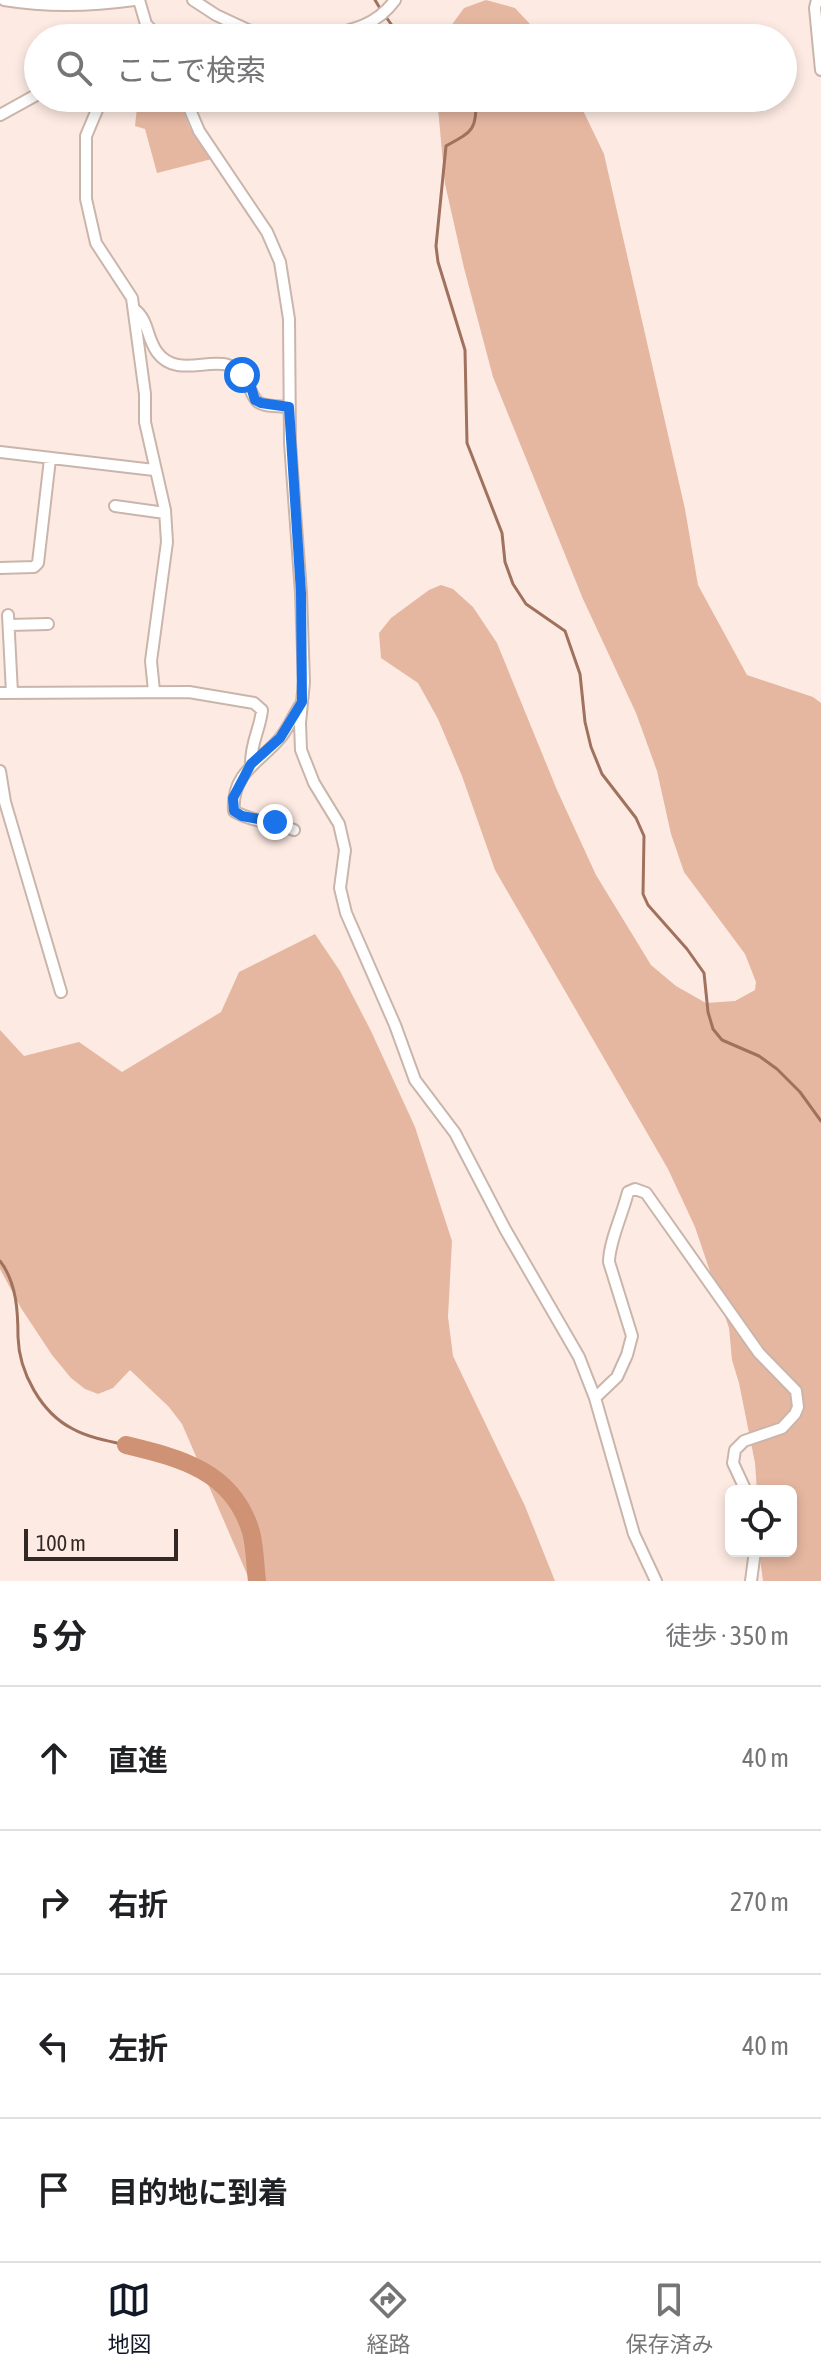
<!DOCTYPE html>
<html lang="ja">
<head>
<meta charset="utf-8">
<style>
	:root { --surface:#fff; --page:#f6f6f6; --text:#202124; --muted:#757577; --line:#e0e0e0; --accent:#111827 }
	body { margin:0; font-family:"Asap Condensed","Noto Sans JP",sans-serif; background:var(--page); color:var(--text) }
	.controls { position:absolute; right:24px; bottom:24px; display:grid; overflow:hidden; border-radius:12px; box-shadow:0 4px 12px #0003 }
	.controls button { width:72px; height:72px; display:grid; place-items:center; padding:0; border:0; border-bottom:2px solid var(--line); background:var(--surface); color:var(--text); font:40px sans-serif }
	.scale { position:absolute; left:24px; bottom:20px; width:154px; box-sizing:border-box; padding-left:8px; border:4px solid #322926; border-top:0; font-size:22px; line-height:28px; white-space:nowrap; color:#322926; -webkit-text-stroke:6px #fdebe3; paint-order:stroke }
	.stop { position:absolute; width:24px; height:24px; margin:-18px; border:6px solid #1a73e8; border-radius:50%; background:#fff }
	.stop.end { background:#1a73e8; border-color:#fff; box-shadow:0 2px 8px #0008 }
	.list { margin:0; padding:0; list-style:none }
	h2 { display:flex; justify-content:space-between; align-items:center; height:104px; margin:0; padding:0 32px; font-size:34px }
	h2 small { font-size:26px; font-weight:400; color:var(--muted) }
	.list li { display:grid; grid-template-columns:52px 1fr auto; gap:24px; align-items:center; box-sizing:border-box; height:144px; padding:0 32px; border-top:2px solid var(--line) }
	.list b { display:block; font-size:30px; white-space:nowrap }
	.list em { font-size:26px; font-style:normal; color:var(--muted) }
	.icon { flex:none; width:44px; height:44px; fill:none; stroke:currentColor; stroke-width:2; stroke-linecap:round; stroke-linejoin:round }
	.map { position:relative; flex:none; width:821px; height:1581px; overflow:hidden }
	.search { position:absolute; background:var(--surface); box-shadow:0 4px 12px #0003; left:24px; right:24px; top:24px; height:88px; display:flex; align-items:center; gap:20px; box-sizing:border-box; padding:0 28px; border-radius:44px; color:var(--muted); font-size:30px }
	.sheet { height:680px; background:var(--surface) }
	nav { display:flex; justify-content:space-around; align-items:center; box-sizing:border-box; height:112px; border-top:2px solid var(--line); background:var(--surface); font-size:22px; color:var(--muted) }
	nav a { display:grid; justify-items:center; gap:4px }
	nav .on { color:var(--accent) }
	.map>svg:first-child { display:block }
	.green { fill:#e5b7a1 }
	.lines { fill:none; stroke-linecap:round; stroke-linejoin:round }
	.stream { stroke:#a0725d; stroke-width:3 }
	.river { stroke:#cf9275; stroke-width:18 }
	.minor-casing { stroke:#cab5ab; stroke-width:14 }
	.minor { stroke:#fff; stroke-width:10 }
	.route { stroke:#1a73e8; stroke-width:10 }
</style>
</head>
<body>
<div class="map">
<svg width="821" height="1581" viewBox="0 0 821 1581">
	<rect width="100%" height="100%" fill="#fdebe3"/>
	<path class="green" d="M486,0L515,8L543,38H442L464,8Z
		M138,98H178L190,128L212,159L157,173L145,129L135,126Z
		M437,98H577L604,154L685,509L698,585L747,675L813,697L821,703V1581H763L759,1551H791V1491H757L755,1463L739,1383L732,1360L729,1328L695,1227L668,1169L495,870L462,776L438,719L418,683L381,658L379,633L391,618L429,590L441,585L453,589L473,607L497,643L557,790L596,875L651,965L676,986L706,1003L735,1001L755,990L756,982L745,954L684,872L671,834L657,771L636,713L583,599L493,377L464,268L445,184Z
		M315,934L340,971L371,1031L415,1127L452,1241L448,1317L453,1356L525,1506L555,1581H250L182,1424L169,1407L130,1370L113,1388L98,1394L85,1389L71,1378L52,1355L21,1308L0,1269V1030L24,1056L79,1042L122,1072L221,1012L239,972Z"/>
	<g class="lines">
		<path class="stream" d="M375,0L381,10
			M386,17L401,38
			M476,98C476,130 474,131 446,146L436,246L438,262L465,350L467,443L502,533L505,562L513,584L526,604L565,631L580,674L585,722L591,747L602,774L636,818L644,836L643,894L648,905L687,949L704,973L708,1012L713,1029L722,1040L759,1056L777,1069L800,1092L821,1121
			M0,1261C17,1283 18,1313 18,1337C19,1372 41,1413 73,1429C89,1438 109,1441 126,1445"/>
		<path class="river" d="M126,1445C180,1458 233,1471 251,1532C255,1547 255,1565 257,1581"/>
		<defs>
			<path id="minor" d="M4,0C47,7 91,6 134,0
				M139,0L146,24L159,38
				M193,0L216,15L265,38
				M817,0L815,8L821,70
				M315,38C347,31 375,28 395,0
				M102,98L86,136V199L96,243L132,298L145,394V422L165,510L167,542L151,661L154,691
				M185,98L199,131L267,232L280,262L289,319L290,443L301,593L304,682L300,723L301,750L314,783L339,824L345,850L340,888L346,913L395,1025L415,1080L455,1133L505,1229L579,1357L595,1398L634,1534L656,1581
				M0,115L38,94
				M134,309C149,320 146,337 157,352C175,377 206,359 228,365C249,370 248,394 258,402C265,407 280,406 289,407
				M0,452L154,470
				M115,506L165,513
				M0,568L34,567L38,563L50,459
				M8,615L12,693
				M9,625L48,624
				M0,693L189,692L254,703L262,710C260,730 251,741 251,764
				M0,771L5,802L61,992
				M294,830C275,822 251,822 234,811C231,772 262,761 281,737C289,727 294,714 301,704
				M595,1398L617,1377L627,1355L632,1336L609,1262C609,1242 623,1213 628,1192L635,1189L646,1193L759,1353L796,1391L798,1407L795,1414L782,1428L744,1441L735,1450L733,1463L746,1491
				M751,1581L755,1551"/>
		</defs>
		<use href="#minor" class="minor-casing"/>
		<use href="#minor" class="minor"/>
	</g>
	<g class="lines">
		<path class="route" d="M242,375L250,384L255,400L261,403L289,407L301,593L302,702L280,738L251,764L233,798L234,811L242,816L275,822"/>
	</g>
</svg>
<div class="controls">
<button><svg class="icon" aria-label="locate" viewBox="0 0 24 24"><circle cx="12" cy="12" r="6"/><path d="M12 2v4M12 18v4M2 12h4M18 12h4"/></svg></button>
</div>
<div class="scale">100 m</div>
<div class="stop" style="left:242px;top:375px"></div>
<div class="stop end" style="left:275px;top:822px"></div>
<div class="search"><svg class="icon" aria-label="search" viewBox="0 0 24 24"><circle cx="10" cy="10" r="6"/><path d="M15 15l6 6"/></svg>ここで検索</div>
</div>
<section class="sheet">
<h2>5 分<small>徒歩 · 350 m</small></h2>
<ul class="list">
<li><svg class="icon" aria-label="ahead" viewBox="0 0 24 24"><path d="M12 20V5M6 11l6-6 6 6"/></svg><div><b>直進</b></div><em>40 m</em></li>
<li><svg class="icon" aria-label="right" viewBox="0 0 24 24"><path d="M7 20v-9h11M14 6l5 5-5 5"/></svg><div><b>右折</b></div><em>270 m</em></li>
<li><svg class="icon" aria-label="left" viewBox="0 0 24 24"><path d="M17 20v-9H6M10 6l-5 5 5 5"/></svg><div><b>左折</b></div><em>40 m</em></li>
<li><svg class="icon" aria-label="arrive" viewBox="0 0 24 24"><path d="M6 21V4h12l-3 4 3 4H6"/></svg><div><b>目的地に到着</b></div></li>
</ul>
</section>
<nav>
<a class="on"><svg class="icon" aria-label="map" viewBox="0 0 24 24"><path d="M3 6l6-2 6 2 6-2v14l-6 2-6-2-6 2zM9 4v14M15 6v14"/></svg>地図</a>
<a><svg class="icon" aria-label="directions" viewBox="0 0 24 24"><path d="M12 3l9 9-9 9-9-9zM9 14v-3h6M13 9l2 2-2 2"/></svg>経路</a>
<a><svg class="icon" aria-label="saved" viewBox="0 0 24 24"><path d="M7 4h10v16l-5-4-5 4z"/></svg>保存済み</a>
</nav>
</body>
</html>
